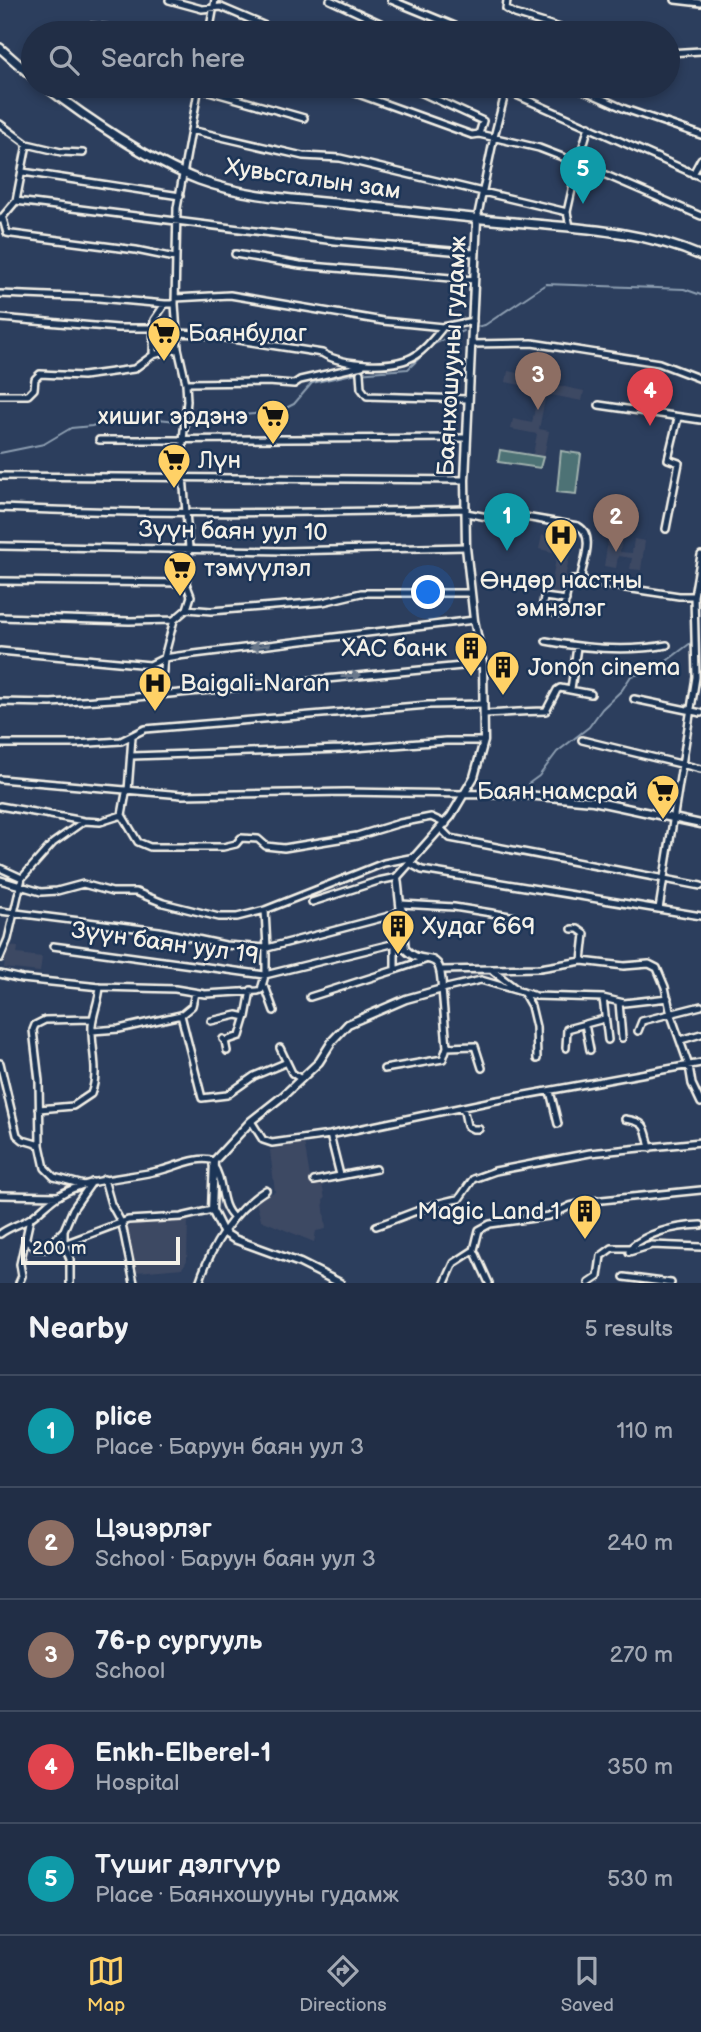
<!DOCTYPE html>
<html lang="en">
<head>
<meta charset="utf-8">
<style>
	:root { --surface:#212e46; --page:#2d3a51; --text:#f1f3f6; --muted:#a2a8b3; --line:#3e4a5f; --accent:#ffd166 }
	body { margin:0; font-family:"Balsamiq Sans",sans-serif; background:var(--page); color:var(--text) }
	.scale { position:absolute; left:21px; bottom:18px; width:159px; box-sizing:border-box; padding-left:7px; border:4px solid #f4f1e8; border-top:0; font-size:19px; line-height:24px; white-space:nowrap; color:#f4f1e8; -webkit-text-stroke:5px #1d3557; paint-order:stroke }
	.you { position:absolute; left:429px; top:593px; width:24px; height:24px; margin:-18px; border:5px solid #fff; border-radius:50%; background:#1a73e8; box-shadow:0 0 0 10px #1a73e833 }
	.badge { display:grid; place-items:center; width:46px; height:46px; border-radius:50%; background:var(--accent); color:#fff; font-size:23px; font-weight:700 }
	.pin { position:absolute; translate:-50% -58px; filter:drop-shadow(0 2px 4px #0008) }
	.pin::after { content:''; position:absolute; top:37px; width:24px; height:21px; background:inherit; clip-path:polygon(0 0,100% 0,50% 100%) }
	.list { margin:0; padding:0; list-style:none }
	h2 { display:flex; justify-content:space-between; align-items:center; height:91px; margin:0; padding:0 28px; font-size:30px }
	h2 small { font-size:23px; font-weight:400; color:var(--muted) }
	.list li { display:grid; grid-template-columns:46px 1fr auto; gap:21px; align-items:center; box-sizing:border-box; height:112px; padding:0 28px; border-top:2px solid var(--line) }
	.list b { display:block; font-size:26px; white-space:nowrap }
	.list p { margin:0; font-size:23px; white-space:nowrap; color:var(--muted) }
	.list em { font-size:23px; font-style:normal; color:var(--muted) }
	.icon { flex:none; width:38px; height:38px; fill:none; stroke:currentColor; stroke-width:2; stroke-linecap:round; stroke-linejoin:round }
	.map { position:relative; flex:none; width:701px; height:1283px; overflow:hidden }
	.search { position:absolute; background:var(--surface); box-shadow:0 4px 10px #0003; left:21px; right:21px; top:21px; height:77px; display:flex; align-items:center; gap:18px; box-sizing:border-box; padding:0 24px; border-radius:38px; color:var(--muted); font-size:26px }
	.sheet { height:651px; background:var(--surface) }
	nav { display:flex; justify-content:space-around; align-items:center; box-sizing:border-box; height:98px; border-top:2px solid var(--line); background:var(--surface); font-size:19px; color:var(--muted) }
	nav a { display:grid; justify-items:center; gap:4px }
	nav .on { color:var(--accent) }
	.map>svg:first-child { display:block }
	.built { fill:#3e4964 }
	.green { fill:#4e7274; stroke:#a1b2ae; stroke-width:2 }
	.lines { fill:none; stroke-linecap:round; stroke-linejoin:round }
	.stream { stroke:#8d9eb1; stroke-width:2 }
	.minor-casing { stroke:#f4f1e8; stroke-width:10 }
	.tertiary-casing { stroke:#f4f1e8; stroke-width:11 }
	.secondary-casing { stroke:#f4f1e8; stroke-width:12 }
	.minor { stroke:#1d3557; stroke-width:5 }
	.tertiary { stroke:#1d3557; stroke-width:6 }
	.secondary { stroke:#1d3557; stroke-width:7 }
	.oneway { fill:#68778a }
	.labels { text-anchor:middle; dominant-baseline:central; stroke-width:5; stroke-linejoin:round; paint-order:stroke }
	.street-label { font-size:24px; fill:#f4f1e8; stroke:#1d3557 }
	.poi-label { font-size:24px; fill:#f4f1e8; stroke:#1d3557; text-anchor:start }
</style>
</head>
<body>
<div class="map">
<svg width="701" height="1283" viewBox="0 0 701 1283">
	<rect width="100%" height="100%" fill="#2c3e5d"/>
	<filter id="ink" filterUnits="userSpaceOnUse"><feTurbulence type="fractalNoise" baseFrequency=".0143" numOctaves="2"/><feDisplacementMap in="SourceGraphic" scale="14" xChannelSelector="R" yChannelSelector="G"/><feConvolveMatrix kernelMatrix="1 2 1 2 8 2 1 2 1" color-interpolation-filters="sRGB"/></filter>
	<g filter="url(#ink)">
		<path class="built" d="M508,371L541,378V382L584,391L582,401L546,394L539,429L549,431L544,456L533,454L537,434L511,429L513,419L532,423L539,389L506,382Z
			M542,535L572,541L562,595L530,588L532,578L552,581L557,553L539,549Z
			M609,535L622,537L620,552L632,553L634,539L645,541L641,570L630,569L632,558L618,556L616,568L604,566Z
			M6,946L18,947L17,954L42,957L40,972L4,968Z
			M304,1142L311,1183L322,1184L325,1199L323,1200L326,1229L316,1231L314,1242L261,1220L256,1202L259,1197L275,1192L270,1150Z
			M188,1218L187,1260L185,1264L182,1268L137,1272L133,1252H130L127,1228L130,1225Z"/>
		<path class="green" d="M500,450L543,457L540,468L498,462Z
			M561,451L581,454L576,494L557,492Z"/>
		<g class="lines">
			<path class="stream" d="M476,327L485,325L546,284L684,289L701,295
				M192,419L278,412L294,404L312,383L357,373L408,369L434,344L463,331
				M0,453L44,444L71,428L92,426L120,415L177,421
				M528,784L539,776L557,752L589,727L602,709L622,690L631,676L652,672L692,642"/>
			<defs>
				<path id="minor" d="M169,0L202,9L221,7L282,33
					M330,0L402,33
					M391,0L472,33
					M507,0L506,9L515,14L576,33
					M675,0L701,3
					M88,26L162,33
					M209,33L215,0
					M668,53L701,51
					M191,86L304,118
					M336,86L472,135L479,134L539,148L578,163L567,212L570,227
					M407,86L483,121L479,134
					M496,86L701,177
					M574,86L625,109L701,135
					M0,124L27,144L61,152L83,153
					M589,126L578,163L701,216
					M191,130L303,156L340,158L567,212
					M23,172L180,196
					M693,174L701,159
					M16,201L335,241L474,253
					M3,219L7,233L12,234L136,250L175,258
					M477,219L494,137L507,86
					M0,220L16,201L27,144
					M235,254L300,265L474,280
					M0,294L98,298L165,304
					M175,298L230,295L383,321L443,327L473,321
					M0,318L118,328H152
					M177,333L199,334L322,353C343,366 395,369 416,355C427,348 435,337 443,327
					M471,344L532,343L659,363L701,379
					M153,355L154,320L165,304H175L177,208L199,86
					M360,373L361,388L367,396L467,399
					M186,383L268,382L294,384L300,380L362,366
					M0,395H28L34,389L35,379L40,374L83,376L134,369L153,355L178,348
					M599,405L701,420
					M99,440L467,438
					M0,476L465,480
					M0,508C155,515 310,513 466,509
					M466,513L514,522L525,517L578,526C595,535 584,560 581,576L586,582L679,596H694
					M666,529L679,463L668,459L678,418
					M0,546L283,551L466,547
					M0,581L186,583
					M566,600L544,597L542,610L561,614L563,612L569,583L572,580H583
					M187,609L211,611L323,602L361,593H471
					M0,617L129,621L174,620
					M546,641C587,649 626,652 667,645
					M0,651L150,665L164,658L178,656L474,620
					M571,689L577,647
					M161,693L164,658L174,620L187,609L191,596L186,583L189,548L183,476V440L187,401L186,383L178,348L175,304
					M634,699L701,713
					M0,702L51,703L127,698L483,664
					M485,714C506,713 525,711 546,711L557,690L560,688L591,694
					M582,740L701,769
					M0,744H75L121,741L145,729L428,705L484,704
					M132,756L341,749L446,741H484
					M0,779L182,795L346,792L463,794
					M0,806L84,821
					M122,815L138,842L150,847H223L236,844L241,838L258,839L266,846L284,848L357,836L400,823L431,817L446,824
					M441,829L450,838L701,886
					M409,863L422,870L701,916
					M0,868L22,878
					M0,880L41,892L57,891L83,884L112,892H136L163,903L219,917H237L265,910L384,863L415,857
					M312,902L378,881L397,877
					M401,904L454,907L516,917
					M659,909L696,677L694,596L701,555
					M265,910L267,948
					M0,911L159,931L225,945L267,948L393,915L402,909
					M572,929H578L585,934L582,961
					M53,946L265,975L404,941
					M0,958L8,939L22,878L53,843L84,821L100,822L122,815L126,793L128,791L132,737
					M395,970L425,960
					M442,970L540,968L582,961L624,966L649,964L657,968L665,987L671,1015L689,1066L692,1084L701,1103
					M493,971L515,988
					M0,974L22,979L100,987L175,989L205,994L258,991L261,990L266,972V948
					M262,986L266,989L274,1011
					M523,992L531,1006L536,1027L537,1059
					M195,993L192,1006L181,1015L202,1098L227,1095L254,1076L285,1063
					M310,997L395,970V943
					M603,998L608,1040
					M619,1002L622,1038
					M211,1021L237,1015L246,1017L251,990
					M585,1024L590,1050
					M92,1031L119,1029L181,1015
					M638,1031L642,1021L701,1006
					M223,1039L225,1041L240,1036L246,1016
					M681,1040L701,1034
					M225,1041L227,1051
					M447,1047L475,1046L482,1068
					M280,1048L292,1073L301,1079
					M566,1048L567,1029L604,1019
					M0,1063L17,1135L23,1140L40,1145
					M384,1069L443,1059L447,1047L442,989L481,980L536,996L603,998L624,1003L668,998
					M550,1091L558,1124
					M463,1107L467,1126L473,1129H479
					M39,1109L73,1106L91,1094C100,1071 91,1050 92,1026C93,1013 99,1001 100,987
					M625,1119C648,1122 645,1128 650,1148
					M251,1121L263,1140L272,1143L330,1135L492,1101L701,1063
					M330,1135L340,1175
					M213,1165C225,1181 218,1204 234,1218
					M104,1179L111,1204L122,1224L134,1283
					M314,1181L376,1169
					M84,1185L54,1177L45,1168L40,1145L39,1081L33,1030L35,1025L45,1020L93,1019
					M0,1195L59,1196
					M376,1226C404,1217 431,1203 459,1199L473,1179L495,1171L590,1153L701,1142
					M0,1234C9,1227 19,1225 29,1219C39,1213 48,1202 58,1196C90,1177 127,1179 162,1170C178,1166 199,1155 214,1161
					M26,1239L36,1249H46L64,1230
					M64,1244L128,1220L181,1217L212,1210
					M474,1250L489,1283
					M629,1252L652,1245L701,1247
					M624,1277L671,1283
					M19,1283L22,1276L20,1264L30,1219
					M70,1283V1259L64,1244V1230L73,1209L92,1182
					M199,1283C211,1247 233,1210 266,1190
					M445,1283L454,1263L474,1250L479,1230L490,1224L549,1216L570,1206L592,1201L701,1190
					M589,1283L598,1277L601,1256L612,1248H630C650,1231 675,1226 701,1225"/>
				<path id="tertiary" d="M463,794L526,795L593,801L701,824
					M340,1283L300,1263L234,1239L223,1232L212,1210L214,1161L251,1121L284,1095L319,1062L333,1040L348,1024L406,999L442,989C441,943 425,970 405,949L397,877L451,816L474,777L484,741L483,664L474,620L466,547L465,480L477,219"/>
				<path id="secondary" d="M0,48L33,77
					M45,86C86,118 150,161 199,180C245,197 296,199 345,204C401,210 457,217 514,222C577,228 642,230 701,256"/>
			</defs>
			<use href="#minor" class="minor-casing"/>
			<use href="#tertiary" class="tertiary-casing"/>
			<use href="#secondary" class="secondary-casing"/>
			<use href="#minor" class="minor"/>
			<use href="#tertiary" class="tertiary"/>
			<use href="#secondary" class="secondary"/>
		</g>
		<defs><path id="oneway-solid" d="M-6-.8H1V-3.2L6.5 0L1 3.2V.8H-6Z" transform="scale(1.75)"/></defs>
		<g class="oneway">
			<use href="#oneway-solid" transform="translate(260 646) rotate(173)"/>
			<use href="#oneway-solid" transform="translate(351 676) rotate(-5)"/>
		</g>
	</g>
	<defs>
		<symbol id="supermarket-pin" viewBox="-11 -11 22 30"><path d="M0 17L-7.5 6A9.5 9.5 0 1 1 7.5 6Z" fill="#ffd166" stroke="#1d3557"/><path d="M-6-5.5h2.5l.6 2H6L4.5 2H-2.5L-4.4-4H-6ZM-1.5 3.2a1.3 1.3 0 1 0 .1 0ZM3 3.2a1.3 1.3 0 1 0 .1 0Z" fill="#111"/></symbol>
		<symbol id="hospital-pin" viewBox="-11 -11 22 30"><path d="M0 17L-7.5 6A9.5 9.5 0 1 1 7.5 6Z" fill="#ffd166" stroke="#1d3557"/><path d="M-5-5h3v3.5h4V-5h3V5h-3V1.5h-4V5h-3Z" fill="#111"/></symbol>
		<symbol id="building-pin" viewBox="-11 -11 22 30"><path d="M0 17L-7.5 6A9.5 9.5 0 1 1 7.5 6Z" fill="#ffd166" stroke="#1d3557"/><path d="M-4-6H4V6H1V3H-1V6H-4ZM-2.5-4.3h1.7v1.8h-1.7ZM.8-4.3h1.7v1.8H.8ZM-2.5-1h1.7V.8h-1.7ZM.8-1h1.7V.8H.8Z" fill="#111"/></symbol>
	</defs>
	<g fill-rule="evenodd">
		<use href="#supermarket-pin" x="145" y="314" width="38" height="52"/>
		<use href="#supermarket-pin" x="254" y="397" width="38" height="52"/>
		<use href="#supermarket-pin" x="155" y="441" width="38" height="52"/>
		<use href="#hospital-pin" x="542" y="516" width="38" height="52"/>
		<use href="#supermarket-pin" x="161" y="549" width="38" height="52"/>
		<use href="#building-pin" x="452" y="629" width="38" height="52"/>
		<use href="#building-pin" x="484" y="648" width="38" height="52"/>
		<use href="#hospital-pin" x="136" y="664" width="38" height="52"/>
		<use href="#supermarket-pin" x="644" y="772" width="38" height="52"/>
		<use href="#building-pin" x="379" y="907" width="38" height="52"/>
		<use href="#building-pin" x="566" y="1192" width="38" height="52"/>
	</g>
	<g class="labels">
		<g class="street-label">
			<text transform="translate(313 179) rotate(8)">Хувьсгалын зам</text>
			<text transform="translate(452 356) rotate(-87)">Баянхошууны гудамж</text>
			<text transform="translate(233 531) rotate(1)">Зүүн баян уул 10</text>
			<text transform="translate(165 943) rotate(8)">Зүүн баян уул 19</text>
		</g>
		<g class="poi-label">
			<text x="188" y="333">Баянбулаг</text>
			<text x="248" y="416" text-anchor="end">хишиг эрдэнэ</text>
			<text x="198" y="460">Лүн</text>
			<text x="204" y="568">тэмүүлэл</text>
			<text x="561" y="580" text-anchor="middle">Өндөр настны<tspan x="561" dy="28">эмнэлэг</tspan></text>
			<text x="447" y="648" text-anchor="end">ХАС банк</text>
			<text x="528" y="667">Jonon cinema</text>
			<text x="180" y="683">Baigali-Naran</text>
			<text x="638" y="791" text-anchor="end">Баян намсрай</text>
			<text x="422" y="926">Худаг 669</text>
			<text x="560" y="1211" text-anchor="end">Magic Land 1</text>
		</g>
	</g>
</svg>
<div class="scale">200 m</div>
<div class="you"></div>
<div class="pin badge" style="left:507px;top:551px;background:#0f9aa8">1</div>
<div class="pin badge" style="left:616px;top:552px;background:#8d6e63">2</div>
<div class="pin badge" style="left:538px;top:410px;background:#8d6e63">3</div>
<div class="pin badge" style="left:650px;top:426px;background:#e0444e">4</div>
<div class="pin badge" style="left:583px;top:204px;background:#0f9aa8">5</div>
<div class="search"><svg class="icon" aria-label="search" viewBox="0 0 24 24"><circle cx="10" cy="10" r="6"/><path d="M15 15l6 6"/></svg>Search here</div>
</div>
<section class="sheet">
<h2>Nearby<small>5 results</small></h2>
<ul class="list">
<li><span class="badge" style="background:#0f9aa8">1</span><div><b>plice</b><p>Place · Баруун баян уул 3</p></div><em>110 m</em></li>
<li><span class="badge" style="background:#8d6e63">2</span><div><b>Цэцэрлэг</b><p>School · Баруун баян уул 3</p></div><em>240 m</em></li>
<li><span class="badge" style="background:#8d6e63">3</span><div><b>76-р сургууль</b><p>School</p></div><em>270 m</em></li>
<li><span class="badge" style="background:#e0444e">4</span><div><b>Enkh-Elberel-1</b><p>Hospital</p></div><em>350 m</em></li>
<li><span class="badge" style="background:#0f9aa8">5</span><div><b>Түшиг дэлгүүр</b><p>Place · Баянхошууны гудамж</p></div><em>530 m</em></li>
</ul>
</section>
<nav>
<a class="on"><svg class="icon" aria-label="map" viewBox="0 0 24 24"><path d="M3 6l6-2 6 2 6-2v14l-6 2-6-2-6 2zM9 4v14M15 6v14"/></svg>Map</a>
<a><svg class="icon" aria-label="directions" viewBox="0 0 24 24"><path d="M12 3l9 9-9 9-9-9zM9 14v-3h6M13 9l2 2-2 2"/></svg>Directions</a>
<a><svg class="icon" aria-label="saved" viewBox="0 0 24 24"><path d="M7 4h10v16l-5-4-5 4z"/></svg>Saved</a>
</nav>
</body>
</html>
